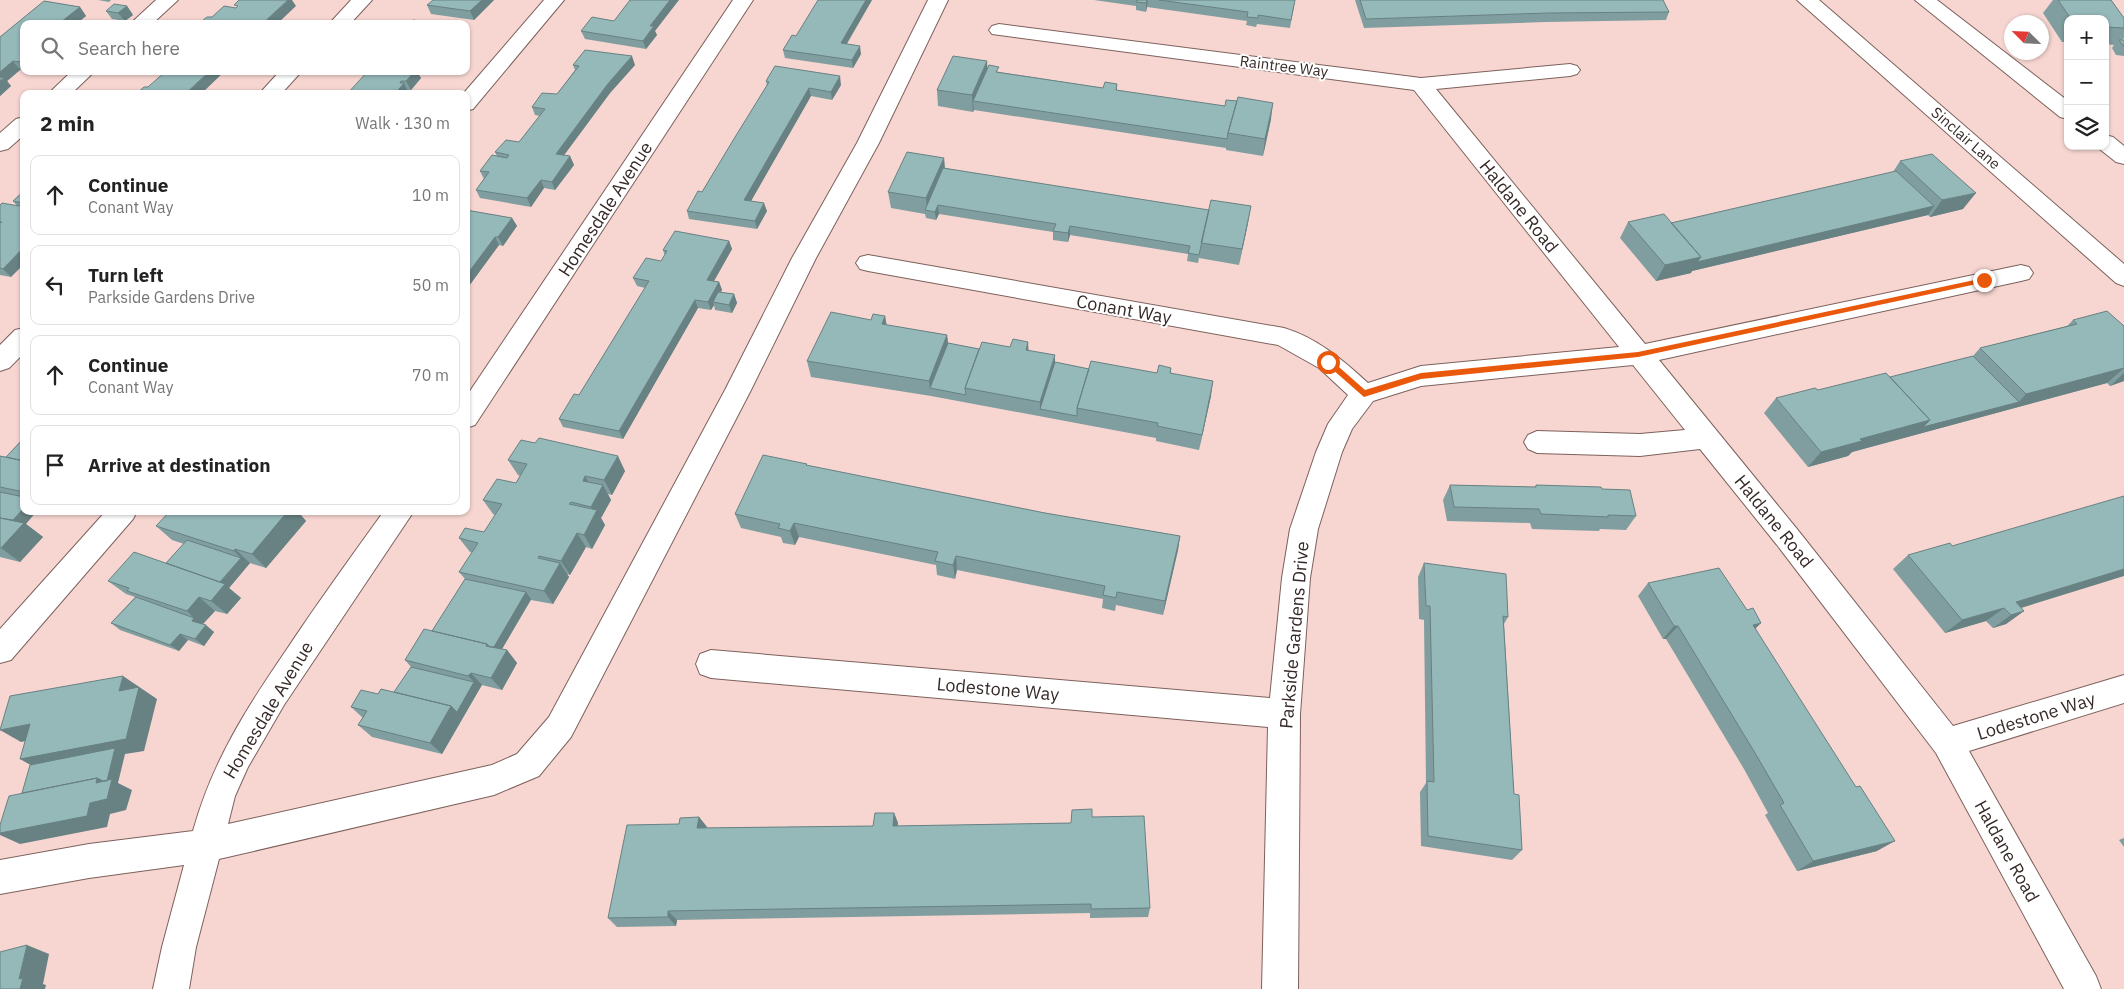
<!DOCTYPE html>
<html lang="en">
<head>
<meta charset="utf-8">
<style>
	:root { --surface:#fff; --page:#f6f6f6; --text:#222; --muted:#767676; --line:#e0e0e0 }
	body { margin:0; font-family:"IBM Plex Sans",sans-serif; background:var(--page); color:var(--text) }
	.controls { position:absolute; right:15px; top:15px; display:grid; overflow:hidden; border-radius:10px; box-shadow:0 1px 4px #0004 }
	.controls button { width:45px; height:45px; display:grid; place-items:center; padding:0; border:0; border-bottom:1px solid var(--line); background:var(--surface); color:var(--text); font:25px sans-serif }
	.compass { position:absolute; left:2004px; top:15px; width:45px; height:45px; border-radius:50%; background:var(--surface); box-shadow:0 1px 4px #0004; rotate:294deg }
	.stop { position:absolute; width:15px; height:15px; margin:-11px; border:4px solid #ea580c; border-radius:50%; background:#fff }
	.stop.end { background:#ea580c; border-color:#fff; box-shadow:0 1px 5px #0008 }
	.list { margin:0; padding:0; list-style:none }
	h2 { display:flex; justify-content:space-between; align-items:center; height:65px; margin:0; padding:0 20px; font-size:21px }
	h2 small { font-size:16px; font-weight:400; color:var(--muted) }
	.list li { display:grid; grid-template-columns:32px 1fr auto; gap:15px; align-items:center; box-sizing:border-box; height:80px; margin:0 10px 10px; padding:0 10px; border:1px solid var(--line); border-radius:10px }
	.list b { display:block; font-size:19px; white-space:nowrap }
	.list p { margin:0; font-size:16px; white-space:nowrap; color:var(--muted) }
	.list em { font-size:16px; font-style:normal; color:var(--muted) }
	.icon { flex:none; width:28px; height:28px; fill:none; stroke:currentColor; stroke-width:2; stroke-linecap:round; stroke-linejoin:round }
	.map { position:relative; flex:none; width:2124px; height:989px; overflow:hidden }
	.search { position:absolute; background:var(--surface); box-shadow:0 1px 4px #0004; left:20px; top:20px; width:450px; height:55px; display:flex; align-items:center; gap:12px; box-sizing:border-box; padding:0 18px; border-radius:10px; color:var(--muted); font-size:19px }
	.panel { position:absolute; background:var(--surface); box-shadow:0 1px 4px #0004; left:20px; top:90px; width:450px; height:425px; border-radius:10px }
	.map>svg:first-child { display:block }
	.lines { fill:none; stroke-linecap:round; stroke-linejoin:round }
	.minor-casing { stroke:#7d615c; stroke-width:2 }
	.major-casing { stroke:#7d615c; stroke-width:2 }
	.minor { fill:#fff; fill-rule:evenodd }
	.major { fill:#fff; fill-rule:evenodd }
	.wall { fill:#809e9f }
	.shaded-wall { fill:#688182 }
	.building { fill:#95b8b9; stroke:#688182 }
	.route { fill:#ea580c }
	.labels { text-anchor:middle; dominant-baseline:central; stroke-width:4; stroke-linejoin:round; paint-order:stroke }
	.far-street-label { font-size:15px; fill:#362a28; stroke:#fff }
	.street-label { font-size:18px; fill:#362a28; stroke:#fff }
</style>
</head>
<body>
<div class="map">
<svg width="2124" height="989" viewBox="0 0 2124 989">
	<rect width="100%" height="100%" fill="#f7d6d1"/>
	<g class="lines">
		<defs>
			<path id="minor" d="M156,0H178L152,24H130Z
				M351,0H372L350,24H329Z
				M544,0H564L473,109L466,111V94H463Z
				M733,0H753L475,425L466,428V397Z
				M928,0H948L879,143L816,258L751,390L571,737L539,776L494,795L219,859L196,947L189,989H153L162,947L184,865L89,878L0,894V860L89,844L193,831C213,760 246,709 287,649C318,602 351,557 384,511H414L284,705L248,767L235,796L228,824L492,765L517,754L549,717L725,390L792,258L857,143Z
				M999,24L1421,78L1570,64L1577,66L1580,70L1577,74L1570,76L1436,89L1645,344L2021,265L2029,267L2033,273L2029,279L2021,281L1659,360L1797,529L1953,726L2124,675V703L1969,751L2096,976L2101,989H2064L1936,753L1777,545L1700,449L1640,456L1537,453L1528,449L1524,442L1528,435L1537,431L1640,434L1685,430L1633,365L1421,386L1373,401L1352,429L1342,452L1318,529L1310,578L1300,714L1298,989H1262L1268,727L711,678L700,674L696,664L700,654L711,650L1270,698L1282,578L1290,529L1316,452L1328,424L1348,395L1319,368L1278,345L868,271L860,269L856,263L860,257L868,255L1284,328C1317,338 1343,360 1368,383L1421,366L1619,347L1414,90L992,34L989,30L992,26Z
				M72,71H95L71,94H48Z
				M280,71H302L281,94H259Z
				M24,117V135L8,149L0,151V133L16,119Z
				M24,328V353L9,368L0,371V345L15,330Z
				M106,511H137L133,519L11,660L0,663V629Z"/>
			<path id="major" d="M1797,0H1819L2124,264V286L2116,283Z
				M1915,0H1937L2068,101V119L2060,117Z
				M2105,135L2113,137L2124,146V164L2116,162L2097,147L2105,146Z"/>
		</defs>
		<use href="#minor" class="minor-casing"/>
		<use href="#major" class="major-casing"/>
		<use href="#minor" class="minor"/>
		<use href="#major" class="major"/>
	</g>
	<path class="wall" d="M98,0H111L109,2Z
		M494,0L474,20L431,14L427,5Z
		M872,0L847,44L861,54L853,68L785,58L783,50L796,36Z
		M1094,0H1295L1290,28L1257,24L1256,27L1246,25L1247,21L1147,7L1146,12L1136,10V6Z
		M1355,0H1663L1669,12L1666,20L1545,22L1364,28Z
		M2053,0H2111L2124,18V38L2122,40H2124V56L2116,55L2112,48L2114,45L2105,44V19H2068V42H2062L2043,13Z
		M44,1L80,7L86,16L76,24H24V70H20L7,81L11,86L0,96V37Z
		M127,6L133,15L125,21L112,19L106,11Z
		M614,21L655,31L657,35L646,49L585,39L581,31Z
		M573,65H635L610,93L564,155L570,156L574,165L555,190L544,188L531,207L480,198L476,190L484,179L480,171L497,156L495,152L519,142L540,116L535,115L532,107L557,94L575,70Z
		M988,69L999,72L1103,88L1117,84V90L1271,119L1263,156L1226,150V148L974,110L973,112L938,106L937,90Z
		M368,71H422L419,75L421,78L411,90H407L408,92Z
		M766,81L841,85L832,100L811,96L751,201L767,211L757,229L689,219L687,211L702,192L767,86Z
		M944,158L945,168L1248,223L1239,265L1199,258L1198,263L1187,261L1188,254L1070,235L1068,242L1053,240V232L939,214L936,220L926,218L925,214L891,208L888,192Z
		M1900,161L1963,209L1930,217L1928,215L1692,271L1691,273L1656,281L1620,238L1628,222L1671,223L1893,172Z
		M24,191L11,277L0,275V205L17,206L13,201Z
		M466,210L512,218L517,226L503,246L499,245L466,290Z
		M729,241L732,249L714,281L719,282L722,290L720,292L734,294L737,303L732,313L715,310L714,305L711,310L698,308L623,439L563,427L559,419L579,395L645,288L637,286L633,278L661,261L665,256L663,250Z
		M885,316L886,325L947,335L948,343L979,349L1010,347L1028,342V350L1055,362L1089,369L1157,373L1171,368V373L1211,396L1199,450L1156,441V438L931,396L811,377L807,361L871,320Z
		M2073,320L2124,326V381L2110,386L2107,383L1852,452L1848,456L1808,467L1764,413L1776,398L1890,377L1973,356L1980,348L2067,326Z
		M24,438V511L26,524L43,537L20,562L0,557V456L6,457Z
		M508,460L625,471L612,495L608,494L611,500L601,518L605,525L592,549L586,547L570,575L567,574L569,577L553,604L531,600L502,649L507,650L517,663L502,690L482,685L442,754L372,737L358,725L363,718L351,707L378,694L394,692L411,667L405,660L432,631L465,579L459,572L472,553L470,552L459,538L484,532L495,515L493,514L483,500L516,483L520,476L518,475Z
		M808,466L1045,513L1180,536L1178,550L1163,615L1116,605L1115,611L1102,608L1103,599L957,570L955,579L937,575L936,565L799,537L795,545L783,543L781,537L741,528L735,514Z
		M1450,485L1535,487L1536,485L1602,489L1636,516L1626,530L1600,529L1599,531L1532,529L1530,523L1447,521L1443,500Z
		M300,514L306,521L266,568L250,563L229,588L241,598L227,614L215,611L203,624L214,632L204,646L188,640L179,651L120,630L111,623L135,597L126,594L108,581L166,563L184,544L172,540L156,526Z
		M1952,546L2021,608L2024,611L2006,624L1993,628L1986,621L1945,633L1893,569L1908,555Z
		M1424,563L1508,617L1504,624L1514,794L1522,850L1512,860L1421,846L1420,792L1426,783L1424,620L1419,619L1418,577Z
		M1648,583L1756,629L1877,851L1797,871L1765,815L1768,813L1744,769L1666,639H1663L1638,596Z
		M894,813L898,823L897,826L1071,823L1092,817L1150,908L1148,917L1090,918V913L731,919L677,920L676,926L617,927L608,918L679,824L699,817L707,827L706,828L873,826Z
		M2124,838V847L2119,840Z"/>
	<path class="shaded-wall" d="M288,0H292L296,6L277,24H262Z
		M482,0H494L474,20L470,11Z
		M670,0H679L655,31L657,35L646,49L643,41L650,26Z
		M866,0H872L842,51L841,43Z
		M1148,0L1147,7L1146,12V3Z
		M127,6L133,15L125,21L118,13Z
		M80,7L86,16L76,24H63L61,22Z
		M860,46L861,54L853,68L852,60Z
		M632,56L635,65L610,93L559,162L556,154L607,85Z
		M24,59V67L20,62Z
		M13,61L20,70L7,81L11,86L0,96V72Z
		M987,61L988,77L973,101L974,110L973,112L972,95Z
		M210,71H225L201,94H185Z
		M414,71H422L419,75L421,78L411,90L406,81Z
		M840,76L841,85L832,100L831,92Z
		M401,81L403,85L404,83L408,92L407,94H395Z
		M809,88L811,96L747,208L744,200Z
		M1273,103L1271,119L1263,156L1265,139Z
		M570,156L574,165L555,190L552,182Z
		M944,158L945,175L927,211L926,198Z
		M541,180L544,188L531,207L527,198Z
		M1976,193L1963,209L1930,217L1942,200Z
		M764,203L767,211L757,229L755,221Z
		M938,205L939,214L936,220L935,212Z
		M1251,206L1248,223L1239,265L1242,249Z
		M1934,206L1928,215L1692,271L1691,273L1656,281L1665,265L1701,257Z
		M512,218L517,226L503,246L498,237Z
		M1070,226V235L1068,242V233Z
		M495,237L499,245L466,290V276Z
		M729,241L732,249L710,288L707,280Z
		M24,247V264L11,277L3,269Z
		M719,282L722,290L715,303L713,302L714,305L711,310L708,302Z
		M734,294L737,303L732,313L729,305Z
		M695,300L698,308L623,439L619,431Z
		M885,316L888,332L882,324Z
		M947,335L949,351L930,388L929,381Z
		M1028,342L1029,357L1026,350Z
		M1055,355V370L1040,409V402Z
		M2124,368L2107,383L1852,452L1848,456L1808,467L1821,452L1860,439L1930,420L2019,402L2026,394Z
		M2124,373V381L2110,386Z
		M1213,381L1211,396L1199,450L1202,435Z
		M618,456L625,471L612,495L604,480Z
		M585,476L593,491L583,481Z
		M603,485L611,500L601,518L605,525L592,549L584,535L595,514L591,507Z
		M24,508V511H37L26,524L43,537L20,562L1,548L9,524Z
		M286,511H302L300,514L306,521L266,568L252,554Z
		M794,523L799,537L795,545L790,531Z
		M577,533L586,547L570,575L561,561Z
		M1180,536L1178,550L1163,615L1165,601Z
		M235,549L250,563L229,588L241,598L227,614L211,601L217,586L241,558L234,551Z
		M956,556L957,570L955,579L953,565Z
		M560,563L569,577L553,604L544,591Z
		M2124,569V576L2008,612L2016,602Z
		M526,592L531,599L498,656L486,646Z
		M199,597L215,611L200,627L192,621L194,618L187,611Z
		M2004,608L1986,621L1945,633L1962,620Z
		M2024,611L2006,624L1993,628L2011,615Z
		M1761,623L1748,636L1753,625Z
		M206,625L214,632L204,646L195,639Z
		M1674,626H1678L1666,639H1663Z
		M180,634L188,640L179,651L170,645Z
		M507,650L517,663L502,690L491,678Z
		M471,673L482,685L480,688L468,676Z
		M123,676L157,699L144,751L125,754L118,783L132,790L126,810L110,814L107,827L20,844L0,835V833L90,803L97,778L113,757L41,771L20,759L119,691Z
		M474,682L480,688L442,754L430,743L451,706Z
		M30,724L51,736L21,742L0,730Z
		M894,813L898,823L896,836L893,826Z
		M699,817L707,827L704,839L697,828Z
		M1895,841L1877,851L1797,871L1813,861Z
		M668,911L677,920L676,926L668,917Z
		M27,945L49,954L43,984L46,985L45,989H20L19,979Z"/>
	<path class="building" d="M239,0H288L262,24H198L207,17H212L224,6L236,8L238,6L234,5Z
		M433,0H482L470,11L427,5Z
		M630,0H670L650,26H654L643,41L581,31L592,17L614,21Z
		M818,0H866L841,43L860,46L852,60L783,50L792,35L796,36Z
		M1137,0H1147L1146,3L1136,2Z
		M1159,0H1295L1291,20L1258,15V18L1247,17L1248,12Z
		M1360,0H1663L1669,12L1548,13L1366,19Z
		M2058,0H2111L2124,18V28L2105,27V19H2071Z
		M44,1L80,7L61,22L69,23V24H24V59L20,62L13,61L0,72V37Z
		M114,4L127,6L118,13L106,11Z
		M413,20L439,24H409Z
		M2119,40H2124V47Z
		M585,50L632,56L607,85L556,154L570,156L552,182L541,180L527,198L476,190L489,172L480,171L492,155L507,158L509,155L495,152L506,140L519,142L545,109L532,107L542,93L557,94L579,66L573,65Z
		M953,56L987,61L972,95L937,90Z
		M989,65L999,67L996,72L1103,88L1105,82L1117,84L1116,90L1225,106L1226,100L1237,101L1228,133L1227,139L973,101Z
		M775,66L840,76L831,92L809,88L744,200L764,203L755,221L687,211L698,191L702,192L732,142L769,82L766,81Z
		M166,71H210L185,94H187H136L144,87H148Z
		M368,71H415L406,81H401L400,83H404L395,94H347Z
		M0,77L4,78L0,81Z
		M1238,97L1273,103L1265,139L1228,133Z
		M907,152L944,158L926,198L888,192Z
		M1932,154L1976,193L1942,200L1900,161Z
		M943,168L1209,210L1199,255L1188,253L1190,246L1070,226L1068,233L1053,231L1056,224L938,205L935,212L925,210Z
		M1896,171L1934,206L1697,262L1701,257L1671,223Z
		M24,191V247L3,269L0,268V223L2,222H0V205L2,203L19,206L22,203L13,201Z
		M1211,200L1251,206L1242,249L1201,243Z
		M466,210L512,218L498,237H495L466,276Z
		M1664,214L1701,257L1665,265L1628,222Z
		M675,231L729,241L707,280L719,282L708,302L695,300L619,431L559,419L574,394L579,395L649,281L633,278L646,258L661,261L667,251L663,250Z
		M718,292L734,294L729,305L713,302Z
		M2107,311L2124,326V368L2026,394L1980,348L2077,324L2073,320Z
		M831,312L871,320L873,314L885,316L882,324L947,335L929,381L807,361Z
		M1013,339L1028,342L1026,350L1055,355L1040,402L965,388L982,342L1010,347Z
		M948,343L979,349L965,388L966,395L930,388Z
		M1973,356L2019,402L1923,427L1930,420L1890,377Z
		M1091,361L1157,373L1159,365L1171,368L1170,373L1213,381L1202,435L1157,426L1158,423L1077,408Z
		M1055,362L1089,369L1077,408V416L1040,409Z
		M1886,373L1930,420L1860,439L1862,441L1821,452L1776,398L1815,388L1818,390Z
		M24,438V461L6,457Z
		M539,438L618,456L604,480L585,476L583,481L603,485L591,507L571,502L569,504L597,510L584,535L577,533L561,561L539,556L538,558L560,563L544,591L459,572L478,543L459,538L465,528L484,532L502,504L483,500L497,479L516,483L527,464L508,460L521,440L535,443Z
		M763,455L807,464L806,465L1045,513L1180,536L1165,601L1117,592L1116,598L1103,595L1105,586L956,556L953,565L935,561L938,552L794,523L790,531L778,528L780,524L735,514Z
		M0,456L24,461V492L0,487Z
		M1450,485L1536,487V485L1601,487L1602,489L1630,490L1636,516L1608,515V517L1541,514L1539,509L1454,507Z
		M0,492L24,497V508L13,520L0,518Z
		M2124,496V569L2016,602L2024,611L2011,615L2004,608L1962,620L1908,555L1950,543L1952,546Z
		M170,511H288L252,554L235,549L234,551L156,526Z
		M0,518L24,523L1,548H0Z
		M187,540L241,558L220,582L166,563Z
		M134,552L225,584L211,601L199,597L187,611L127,591L129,588L108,581Z
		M1424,563L1506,574L1508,617L1503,616L1514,794L1519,795L1522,850L1428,836L1427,781L1434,782L1430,606H1426Z
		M1719,568L1747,610L1753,608L1761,623L1753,625L1856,787L1860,786L1895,841L1813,861L1780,805L1784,803L1758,758L1678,626H1674L1648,583Z
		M465,579L526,592L494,647H490L487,644L432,631Z
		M136,597L194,618L192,621L206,625L195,639L180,634L170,645L111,623Z
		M424,629L487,644L486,646L507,650L491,678L471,673L468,676L405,660Z
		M411,667L474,682L457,712L451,706L394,692Z
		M123,676L119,691L139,687L126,739L20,759L30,724L0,730L10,696Z
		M381,689L451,706L430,743L358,725L367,711L351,707L361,690L378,694Z
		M115,748L107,781H103L97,778L22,793L30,765Z
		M97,778L96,783L112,779L107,799L90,803L87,816L0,833V825L9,796Z
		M1092,809V817L1144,816L1150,908L1091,909V904L723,910L668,911V917L608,918L627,825L679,824L680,818L699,817L697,828L873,826L875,813H894L893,826L1071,823L1072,810Z
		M27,945L19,979L23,978L20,989H0V952Z"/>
	<path class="route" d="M1984,278L1987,280L1986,282L1638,357L1421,379L1364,397L1324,362L1325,360H1331L1365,390L1421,373L1638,352Z"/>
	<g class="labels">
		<g class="far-street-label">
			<text transform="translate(1284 66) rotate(7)">Raintree Way</text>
			<text transform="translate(1966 138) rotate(41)">Sinclair Lane</text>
		</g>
		<g class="street-label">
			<text transform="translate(1519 206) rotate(51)">Haldane Road</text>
			<text transform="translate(605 209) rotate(-57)">Homesdale Avenue</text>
			<text transform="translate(1124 309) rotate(10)">Conant Way</text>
			<text transform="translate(1774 521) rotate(51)">Haldane Road</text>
			<text transform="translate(1294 635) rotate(-85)">Parkside Gardens Drive</text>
			<text transform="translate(998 689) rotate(5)">Lodestone Way</text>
			<text transform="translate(268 710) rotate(-59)">Homesdale Avenue</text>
			<text transform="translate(2036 716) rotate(-17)">Lodestone Way</text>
			<text transform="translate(2007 851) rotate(61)">Haldane Road</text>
		</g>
	</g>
</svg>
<div class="controls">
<button>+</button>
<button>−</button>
<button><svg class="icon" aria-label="layers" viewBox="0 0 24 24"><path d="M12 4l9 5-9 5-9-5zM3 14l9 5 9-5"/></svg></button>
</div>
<svg class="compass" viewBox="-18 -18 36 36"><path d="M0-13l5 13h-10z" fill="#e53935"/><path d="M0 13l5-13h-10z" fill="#767676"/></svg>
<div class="stop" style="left:1328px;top:362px"></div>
<div class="stop end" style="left:1984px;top:280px"></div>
<div class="search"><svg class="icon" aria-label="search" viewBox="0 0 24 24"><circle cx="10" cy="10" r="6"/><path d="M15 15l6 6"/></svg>Search here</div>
<section class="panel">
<h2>2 min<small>Walk · 130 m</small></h2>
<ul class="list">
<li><svg class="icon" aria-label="ahead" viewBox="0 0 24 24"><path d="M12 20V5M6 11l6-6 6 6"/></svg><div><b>Continue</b><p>Conant Way</p></div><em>10 m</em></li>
<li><svg class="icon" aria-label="left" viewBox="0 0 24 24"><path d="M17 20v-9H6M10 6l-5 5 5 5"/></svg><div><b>Turn left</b><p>Parkside Gardens Drive</p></div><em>50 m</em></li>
<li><svg class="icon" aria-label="ahead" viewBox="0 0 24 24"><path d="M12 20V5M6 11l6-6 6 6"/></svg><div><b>Continue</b><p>Conant Way</p></div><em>70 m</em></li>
<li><svg class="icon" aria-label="arrive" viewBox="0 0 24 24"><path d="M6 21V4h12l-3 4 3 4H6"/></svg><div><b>Arrive at destination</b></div></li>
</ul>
</section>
</div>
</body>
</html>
